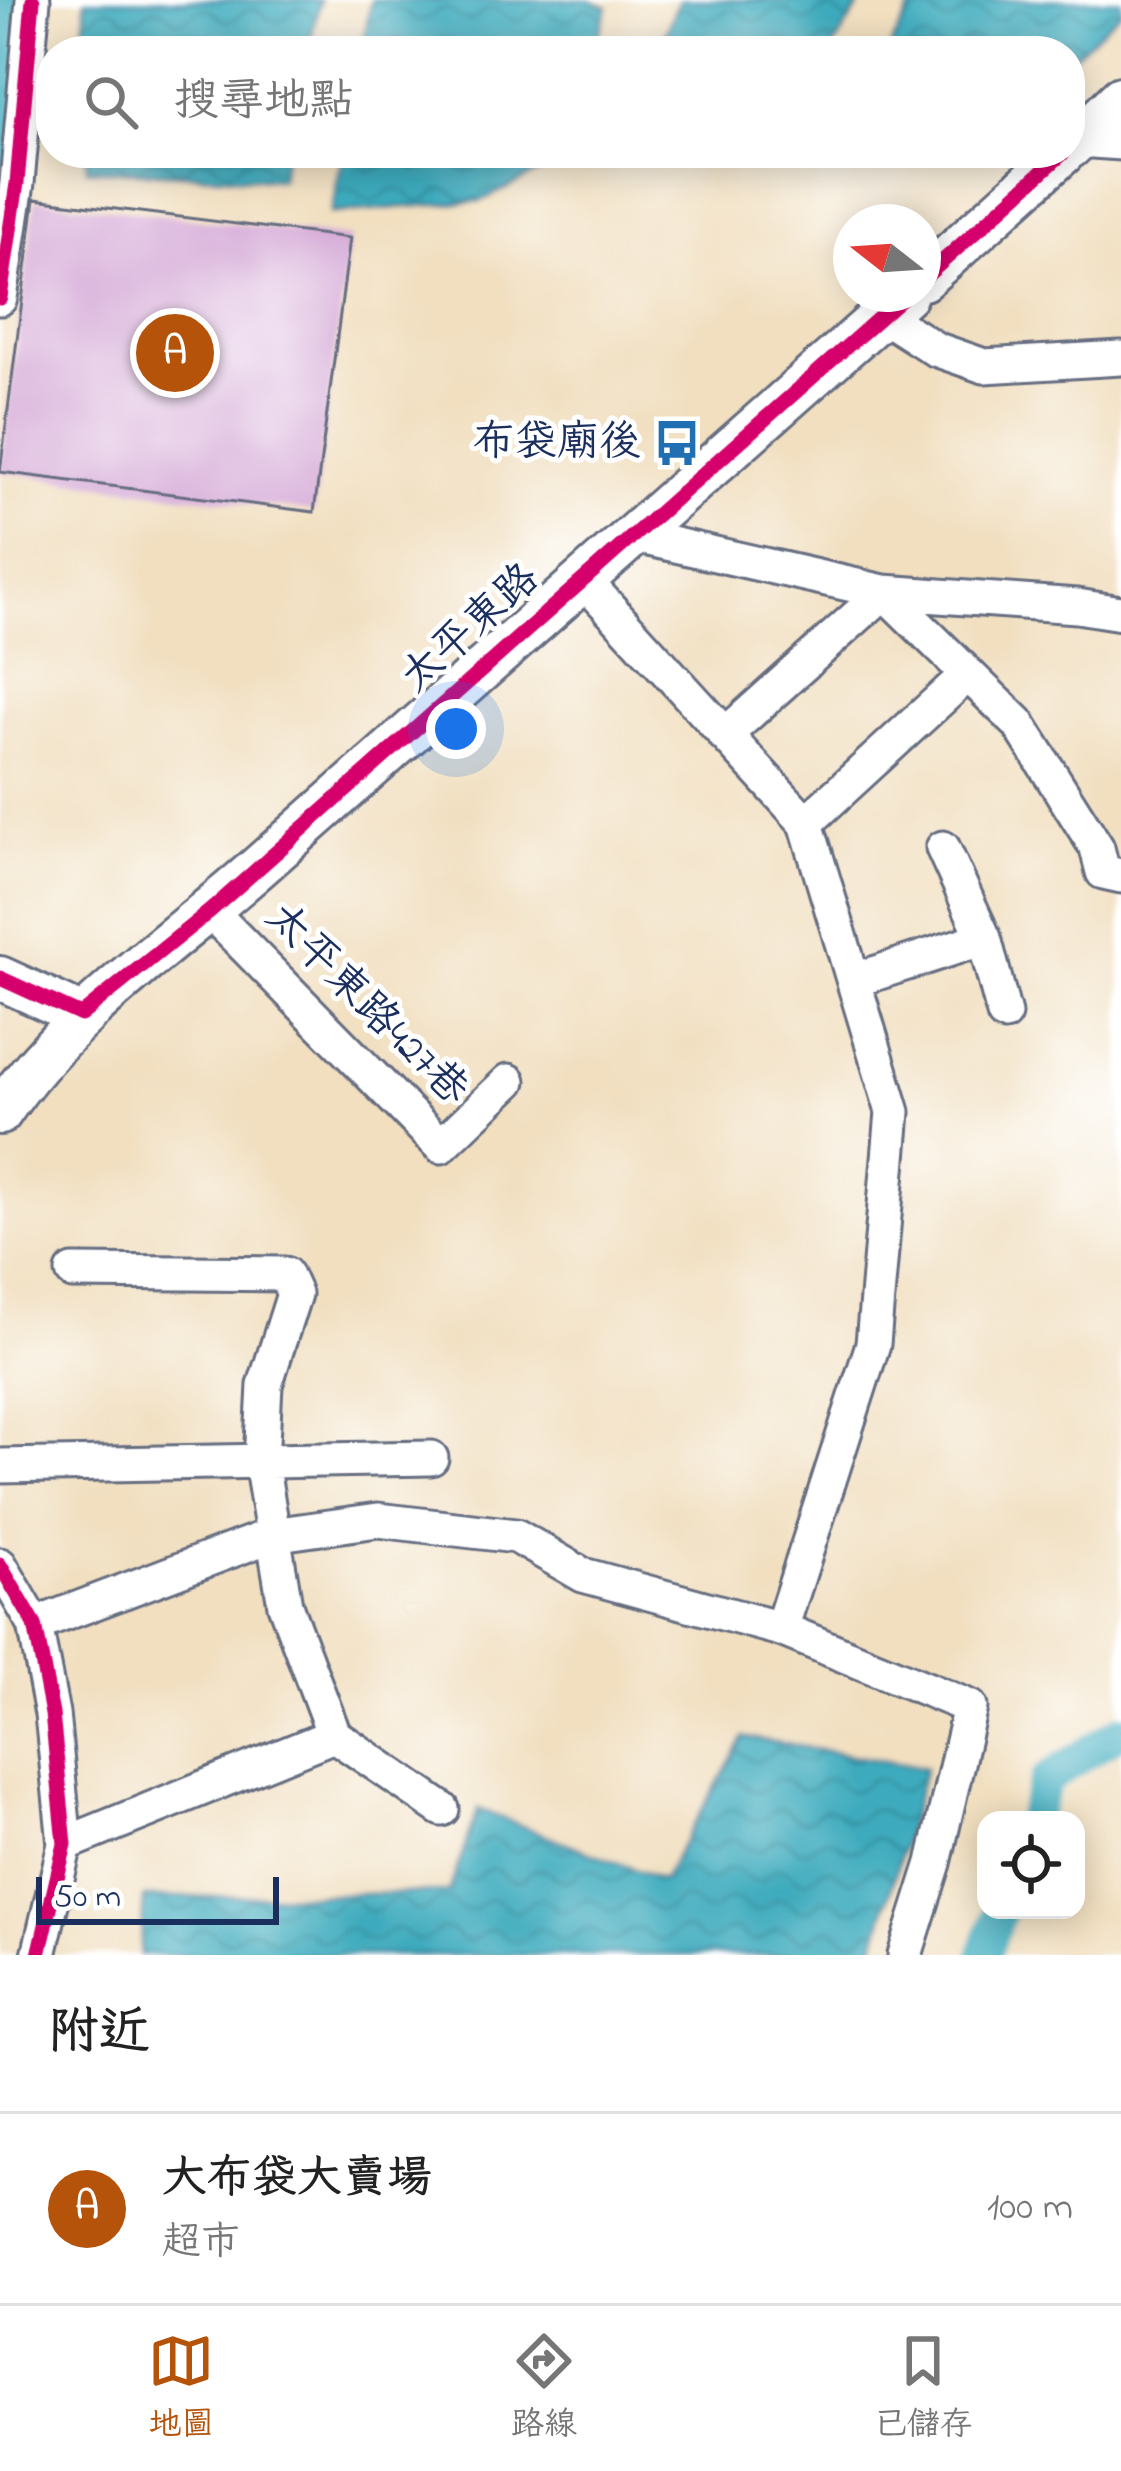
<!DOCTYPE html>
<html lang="zh-TW">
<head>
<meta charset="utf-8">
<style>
	:root { --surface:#fff; --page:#f6f6f6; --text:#222; --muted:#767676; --line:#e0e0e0; --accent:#b45309 }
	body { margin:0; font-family:"Indie Flower","LXGW WenKai TC",sans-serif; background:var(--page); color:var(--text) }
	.controls { position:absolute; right:36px; bottom:36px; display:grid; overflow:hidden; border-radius:24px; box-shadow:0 6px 30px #0003 }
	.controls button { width:108px; height:108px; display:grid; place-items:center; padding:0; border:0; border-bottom:3px solid var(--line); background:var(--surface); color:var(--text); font:60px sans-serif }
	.compass { position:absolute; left:833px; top:204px; width:108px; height:108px; border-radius:50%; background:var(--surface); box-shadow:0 6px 30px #0003; rotate:287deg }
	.scale { position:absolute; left:36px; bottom:30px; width:243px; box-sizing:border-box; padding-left:12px; border:6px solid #1b2f5e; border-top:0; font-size:33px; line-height:42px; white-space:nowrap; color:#1b2f5e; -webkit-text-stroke:9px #fff; paint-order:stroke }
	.you { position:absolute; left:456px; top:729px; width:42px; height:42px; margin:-30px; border:9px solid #fff; border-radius:50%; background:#1a73e8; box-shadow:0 0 0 18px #1a73e833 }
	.badge { display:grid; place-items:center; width:78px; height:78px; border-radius:50%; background:var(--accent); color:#fff; font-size:39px; font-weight:700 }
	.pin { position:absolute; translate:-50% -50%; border:6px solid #fff; box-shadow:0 3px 12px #0006 }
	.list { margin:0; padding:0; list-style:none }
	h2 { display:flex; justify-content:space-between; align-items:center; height:156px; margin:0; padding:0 48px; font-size:51px }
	h2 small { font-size:39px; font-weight:400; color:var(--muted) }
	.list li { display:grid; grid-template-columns:78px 1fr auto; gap:36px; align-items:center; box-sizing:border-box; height:192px; padding:0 48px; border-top:3px solid var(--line) }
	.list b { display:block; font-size:45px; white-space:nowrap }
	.list p { margin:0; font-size:39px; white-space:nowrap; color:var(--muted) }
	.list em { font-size:39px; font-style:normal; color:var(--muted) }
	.icon { flex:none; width:66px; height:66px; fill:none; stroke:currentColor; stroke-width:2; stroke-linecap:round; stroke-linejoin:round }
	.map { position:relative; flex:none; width:1121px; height:1955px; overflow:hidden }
	.search { position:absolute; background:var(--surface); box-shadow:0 6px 30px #0003; left:36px; right:36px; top:36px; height:132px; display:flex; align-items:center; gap:30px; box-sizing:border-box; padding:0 42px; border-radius:48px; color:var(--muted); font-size:45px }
	.sheet { height:348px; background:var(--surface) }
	nav { display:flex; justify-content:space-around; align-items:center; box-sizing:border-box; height:168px; border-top:3px solid var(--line); background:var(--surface); font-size:33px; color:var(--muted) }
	nav a { display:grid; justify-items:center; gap:6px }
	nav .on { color:var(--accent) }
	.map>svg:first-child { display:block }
	.water { fill:url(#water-waves); stroke:#2c6d8e; stroke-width:3 }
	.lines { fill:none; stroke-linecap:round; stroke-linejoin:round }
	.canal { stroke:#3eabbd; stroke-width:33 }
	.building { fill:#d4a7d6 }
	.minor-casing { stroke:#666d80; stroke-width:39 }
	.major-casing { stroke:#666d80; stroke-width:48 }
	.minor { stroke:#fff; stroke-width:33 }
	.major { stroke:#fff; stroke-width:42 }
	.cycleway-casing { stroke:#fff; stroke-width:22 }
	.cycleway { stroke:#d6006c; stroke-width:15 }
	.labels { text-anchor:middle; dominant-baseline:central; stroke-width:10; stroke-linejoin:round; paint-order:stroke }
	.poi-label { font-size:42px; fill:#1b2f5e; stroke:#fff; text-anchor:end }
	.street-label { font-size:42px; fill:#1b2f5e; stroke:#fff }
</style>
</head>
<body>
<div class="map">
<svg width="1121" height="1955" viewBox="0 0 1121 1955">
	<defs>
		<pattern id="water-waves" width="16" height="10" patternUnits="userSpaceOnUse" patternTransform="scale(3)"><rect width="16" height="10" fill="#3eabbd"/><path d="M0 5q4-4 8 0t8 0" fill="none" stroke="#338c9d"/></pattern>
	</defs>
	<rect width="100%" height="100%" fill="#fff"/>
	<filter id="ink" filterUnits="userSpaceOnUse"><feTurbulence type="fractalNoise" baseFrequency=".00833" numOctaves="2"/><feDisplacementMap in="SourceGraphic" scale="24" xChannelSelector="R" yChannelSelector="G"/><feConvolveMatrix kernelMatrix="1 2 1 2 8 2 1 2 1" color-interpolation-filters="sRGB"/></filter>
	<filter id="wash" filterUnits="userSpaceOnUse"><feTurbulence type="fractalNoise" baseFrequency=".004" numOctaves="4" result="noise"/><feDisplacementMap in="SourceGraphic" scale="48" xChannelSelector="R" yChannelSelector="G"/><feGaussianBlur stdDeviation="2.7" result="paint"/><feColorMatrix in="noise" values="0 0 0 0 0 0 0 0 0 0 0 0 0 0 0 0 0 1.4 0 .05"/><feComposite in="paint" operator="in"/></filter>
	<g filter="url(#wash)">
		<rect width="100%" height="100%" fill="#f1dfc0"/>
		<path class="water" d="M85,0H320L308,51H85Z
			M371,0H589L608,7L594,51H362Z
			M679,0H863L831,51L662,41Z
			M916,0H1121V11L1070,59V51H888Z
			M87,153H285L280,179L87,169Z
			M343,153H563L560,162L481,201L331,213Z
			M744,1737L925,1768L872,1955H140L144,1898L449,1892L478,1809L662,1880Z"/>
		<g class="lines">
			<path class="canal" d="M0,154L7,0
				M1032,1820L1047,1779L1121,1731
				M984,1955L1000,1910"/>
		</g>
		<g id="blocks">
			<path class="building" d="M35,199L350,238L314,512L0,472Z"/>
		</g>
	</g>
	<g filter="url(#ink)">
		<use href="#blocks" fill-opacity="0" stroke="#666d80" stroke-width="3"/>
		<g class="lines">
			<defs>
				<path id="minor" d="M1078,140L1121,143
					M0,298L17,183L33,0
					M882,315L935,349L984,366L1121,358
					M631,535L884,592L1019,724L1097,848L1103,872L1121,876
					M582,578L806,823L893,1112L873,1344L781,1629
					M725,735L884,592L1077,606L1121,613
					M806,823L968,674
					M943,848L984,938
					M210,911L441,1146L509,1081
					M855,980L984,938L1004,1014
					M73,1272L285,1274L294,1294L265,1385L261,1462L285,1605L334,1735L442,1809
					M0,1466L431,1458
					M0,1565L35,1625L52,1714L65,1844L39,1955
					M35,1625L272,1535L378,1520L516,1536L583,1575L781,1629L970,1707L934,1863L905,1955
					M65,1844L334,1735"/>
				<path id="major" d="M1070,147L1121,98
					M923,279L1063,153
					M0,978L81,1015
					M0,1113C70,1009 178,940 270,857C481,668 695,483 906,294"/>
			</defs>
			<use href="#minor" class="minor-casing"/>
			<use href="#major" class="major-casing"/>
			<use href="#minor" class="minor"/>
			<use href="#major" class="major"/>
			<defs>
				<path id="cycleway" d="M923,279L1063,153
					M0,298L17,183L33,0
					M0,978L81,1015L210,911L906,294
					M0,1565L35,1625L52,1714L65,1844L39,1955"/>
			</defs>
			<use href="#cycleway" class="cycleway-casing"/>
			<use href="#cycleway" class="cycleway"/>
		</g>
	</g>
	<defs>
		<symbol id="bus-bare" viewBox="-9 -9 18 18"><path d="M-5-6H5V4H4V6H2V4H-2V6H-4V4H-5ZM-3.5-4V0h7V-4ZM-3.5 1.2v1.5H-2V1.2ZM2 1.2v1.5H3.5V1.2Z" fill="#1f6fb2" stroke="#fff" stroke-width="2.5" paint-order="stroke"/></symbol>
	</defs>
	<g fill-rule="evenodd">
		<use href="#bus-bare" x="644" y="410" width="66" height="66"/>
	</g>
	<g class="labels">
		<g class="poi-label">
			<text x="641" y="443">布袋廟後</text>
		</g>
		<g class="street-label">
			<text transform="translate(471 629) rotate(-42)">太平東路</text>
			<text transform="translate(366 1005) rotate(45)">太平東路427巷</text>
		</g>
	</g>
</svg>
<div class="controls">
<button><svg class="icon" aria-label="locate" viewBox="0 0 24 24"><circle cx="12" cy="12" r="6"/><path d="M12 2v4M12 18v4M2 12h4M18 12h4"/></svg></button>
</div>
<svg class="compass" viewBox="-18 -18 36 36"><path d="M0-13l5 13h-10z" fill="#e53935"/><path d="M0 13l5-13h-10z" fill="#767676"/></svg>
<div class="scale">50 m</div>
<div class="you"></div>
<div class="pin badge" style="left:175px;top:353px">A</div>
<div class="search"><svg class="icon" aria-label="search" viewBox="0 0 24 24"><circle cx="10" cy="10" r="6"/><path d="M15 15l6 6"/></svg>搜尋地點</div>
</div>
<section class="sheet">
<h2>附近<small></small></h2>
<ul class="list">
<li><span class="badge">A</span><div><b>大布袋大賣場</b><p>超市</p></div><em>100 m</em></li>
</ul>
</section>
<nav>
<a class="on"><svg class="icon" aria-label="map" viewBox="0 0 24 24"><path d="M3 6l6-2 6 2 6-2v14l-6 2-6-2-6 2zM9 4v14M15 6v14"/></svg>地圖</a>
<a><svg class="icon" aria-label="directions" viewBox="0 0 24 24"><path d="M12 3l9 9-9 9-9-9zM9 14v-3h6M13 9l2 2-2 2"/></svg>路線</a>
<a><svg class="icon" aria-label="saved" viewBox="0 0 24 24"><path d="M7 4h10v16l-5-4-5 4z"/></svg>已儲存</a>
</nav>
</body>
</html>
